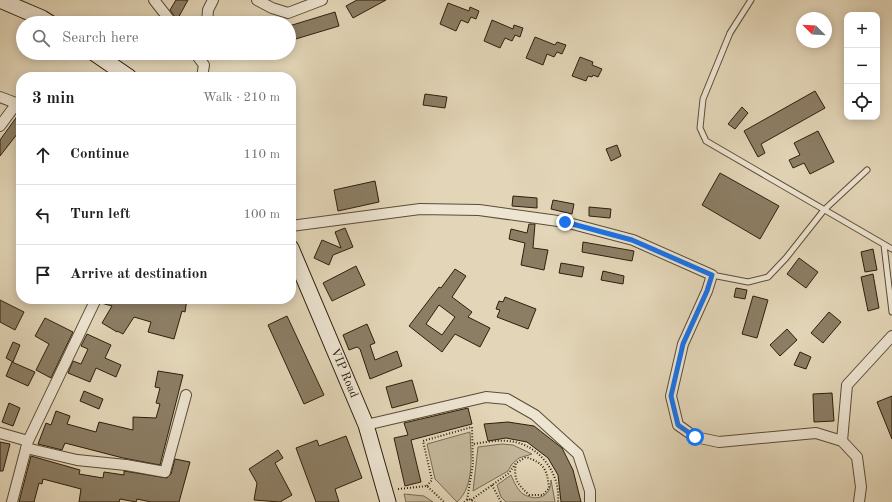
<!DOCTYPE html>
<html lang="en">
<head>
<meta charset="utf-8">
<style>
	:root { --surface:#fff; --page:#f2f2f2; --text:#202124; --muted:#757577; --line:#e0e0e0 }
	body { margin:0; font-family:"Old Standard TT",serif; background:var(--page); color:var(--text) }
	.controls { position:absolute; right:12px; top:12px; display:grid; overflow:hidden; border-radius:8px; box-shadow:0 2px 10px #0003 }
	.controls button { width:36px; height:36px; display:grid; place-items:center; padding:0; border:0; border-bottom:1px solid var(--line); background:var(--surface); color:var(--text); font:20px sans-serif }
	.compass { position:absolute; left:796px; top:12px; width:36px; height:36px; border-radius:50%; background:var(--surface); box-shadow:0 2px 10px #0003; rotate:294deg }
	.stop { position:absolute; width:12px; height:12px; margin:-9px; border:3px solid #1a73e8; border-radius:50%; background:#fff }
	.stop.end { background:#1a73e8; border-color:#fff; box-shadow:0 1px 4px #0008 }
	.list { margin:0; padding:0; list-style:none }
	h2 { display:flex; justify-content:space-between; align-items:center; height:52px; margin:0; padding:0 16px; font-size:17px }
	h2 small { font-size:13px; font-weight:400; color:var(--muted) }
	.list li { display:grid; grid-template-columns:26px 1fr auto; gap:12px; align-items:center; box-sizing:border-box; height:60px; padding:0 16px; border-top:1px solid var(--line) }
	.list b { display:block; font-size:15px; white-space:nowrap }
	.list em { font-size:13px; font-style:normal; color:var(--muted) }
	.icon { flex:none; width:22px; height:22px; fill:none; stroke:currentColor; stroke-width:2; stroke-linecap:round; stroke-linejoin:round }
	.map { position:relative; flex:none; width:892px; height:502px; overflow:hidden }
	.search { position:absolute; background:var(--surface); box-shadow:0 2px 10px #0003; left:16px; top:16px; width:280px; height:44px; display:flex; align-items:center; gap:10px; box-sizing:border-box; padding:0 14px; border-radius:22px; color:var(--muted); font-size:15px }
	.panel { position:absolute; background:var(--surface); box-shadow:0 2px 10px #0003; left:16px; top:72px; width:280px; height:232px; border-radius:16px }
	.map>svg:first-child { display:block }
	.green { fill:#c4b79b; stroke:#786b54 }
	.building { fill:#8c7e65; stroke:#2d1f0c; fill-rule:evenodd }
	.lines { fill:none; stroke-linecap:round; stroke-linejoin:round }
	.service-casing { stroke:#5a4d37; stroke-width:7 }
	.minor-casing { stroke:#5a4d37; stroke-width:12 }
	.secondary-casing { stroke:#2d1f0c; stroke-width:17 }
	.path { stroke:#2d1f0c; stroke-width:2; stroke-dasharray:1 2; stroke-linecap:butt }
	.service { stroke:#ede4d1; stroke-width:5 }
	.minor { stroke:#ede4d1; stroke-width:10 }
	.secondary { stroke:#ede4d1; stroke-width:15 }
	.route { stroke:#1a73e8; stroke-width:5 }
	.labels { text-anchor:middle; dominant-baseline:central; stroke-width:3; stroke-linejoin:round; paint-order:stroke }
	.street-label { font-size:12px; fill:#2d1f0c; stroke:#ede4d1 }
</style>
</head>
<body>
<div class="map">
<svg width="892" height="502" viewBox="0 0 892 502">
	<rect width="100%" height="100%" fill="#e3d6b8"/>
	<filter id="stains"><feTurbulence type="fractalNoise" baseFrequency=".005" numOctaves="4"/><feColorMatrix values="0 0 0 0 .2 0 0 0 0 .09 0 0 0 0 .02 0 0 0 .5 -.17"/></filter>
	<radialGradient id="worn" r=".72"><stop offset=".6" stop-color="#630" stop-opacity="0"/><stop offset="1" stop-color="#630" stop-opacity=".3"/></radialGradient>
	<path class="green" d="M470,432C471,454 475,486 457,502L435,479L427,444Z
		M502,444L513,445L532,454L519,458L512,464L508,471L473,491L478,447Z
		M511,475C514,482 517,489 523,494C537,502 551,497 551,480L555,502H506L501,497L497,485Z
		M404,494L424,496L433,502H406Z"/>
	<path class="building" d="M176,0H188L177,20L170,10Z
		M357,0H386L353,18L346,6Z
		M448,3L469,11L470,7L479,11L476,19L471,17L468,23L461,20L456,31L440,24Z
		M335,12L339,26L289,41V26Z
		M492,20L513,29L514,25L523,28L520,37L515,35L512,41L505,38L500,48L484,41Z
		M535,37L555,45L557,42L566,45L562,54L557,52L554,57L547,54L543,65L526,58Z
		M580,57L593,62L592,65L602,69L598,77L593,75L592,77L588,76L586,81L572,76Z
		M815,91L825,108L761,144L765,153L758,157L744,131Z
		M425,94L447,97L445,108L423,105Z
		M742,107L748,113L735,129L728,124Z
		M21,111V129L0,156V140Z
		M818,131L834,162L810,174L804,163L793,168L789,160L800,155L794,143Z
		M617,145L621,156L611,161L606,149Z
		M720,173L779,206L760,239L702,205Z
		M375,181L379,202L338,211L334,190Z
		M513,196L537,198V208L512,206Z
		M553,200L574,204L572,214L551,209Z
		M589,207L611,209L610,218L589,216Z
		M529,224H535L533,248L548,250L544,270L521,265L525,243L509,239L511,229L527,233Z
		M345,228L353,247L333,255L329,265L314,258L322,240L341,248L335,232Z
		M583,242L634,251L632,261L582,252Z
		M873,249L877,270L865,272L861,252Z
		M799,258L818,272L806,288L787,274Z
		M561,263L584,267L582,277L559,273Z
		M356,266L365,285L332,301L323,283Z
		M455,269L466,276L452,297L472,312L468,317L490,328L480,347L455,334L442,352L409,326L439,287L441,288ZM439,305L455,317L442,335L426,324Z
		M603,271L624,276L623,284L601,280Z
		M873,274L879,308L868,311L861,277Z
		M736,288L747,290L745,299L734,297Z
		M753,296L768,300L757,338L742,334Z
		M505,297L536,309L528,329L497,317L500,310L496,309L499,301L503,302Z
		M102,299H143L153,302L154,299H187L185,312L182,311L174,339L148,332L151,322L134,317L123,334L117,331V332L102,323L112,306L101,303Z
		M0,300L24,312L15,330L0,322Z
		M829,312L841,322L823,343L811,333Z
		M287,316L324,395L304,404L268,325Z
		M45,318L73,332L51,378L36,370L49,344L35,336Z
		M367,324L375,343L370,345L375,360L397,351L402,366L370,379L360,349L357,347L349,350L343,335Z
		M787,329L797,340L780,356L770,345Z
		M87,334L111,345L105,358L121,365L116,377L96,368L90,382L68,373L73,361L81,364L88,349L81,346Z
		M13,342L20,345L13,362L6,358Z
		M800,352L811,357L806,369L794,365Z
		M12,362L35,372L28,386L6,376Z
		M158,371L183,375L160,465L123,458L65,443L62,450L38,444L46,423L51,425L56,411L70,416L67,424L96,432L99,422L133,430V417L156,418L160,404L156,403L160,388L155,387Z
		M412,380L418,401L392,408L386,387Z
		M84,391L103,399L99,409L80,401Z
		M832,393L834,421L814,422L813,394Z
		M892,396V439L877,402Z
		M9,403L20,408L13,426L2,422Z
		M468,408L472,424L411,440L421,482L405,486L394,438L408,435L404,423Z
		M508,422L534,426L562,448L573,470L581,502H561L558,475L548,458L527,442L506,438L488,441L484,424Z
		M346,436L362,478L335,489L339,502H316L296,448L317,440L319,446Z
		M0,442L10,444L3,471H0Z
		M278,450L283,458L275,463L292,495L280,502L254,500L257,483L249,469Z
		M31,456L80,470L79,474L103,478L104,472L124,475V471L167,478L171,474L175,459L190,462L179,502H151L137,499L136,502L120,499L119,502H79L81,489L43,479L42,484L39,483L34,502H19Z"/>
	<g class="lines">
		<defs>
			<path id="service" d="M751,0L730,33L703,99L700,128L706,141L892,249
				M884,245L892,312
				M712,275L748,282L768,277L786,258L824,210L867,170"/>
			<path id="minor" d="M154,0L172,23
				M257,0L272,8L288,13L322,0
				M207,23L208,10L213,0
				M195,53L204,65L202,77
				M0,97L21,105
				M0,126L17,103
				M291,226L420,209L479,210L565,222L633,240L712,275L707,291L683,344L671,396L678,425L695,437L719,442L816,433L842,441L857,457L861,487L859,502
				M366,425L486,397L507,399L535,415L578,454L590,491V502
				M0,433L28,441
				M842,441L847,385L892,336
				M26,448L77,460L126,465L165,472L186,395
				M12,502L28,441L96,299"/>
			<g id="secondary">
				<path d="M0,0L42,18L50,23"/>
				<path d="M94,53L129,77"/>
				<path id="s1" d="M291,248L366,425L388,502"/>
			</g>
		</defs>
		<use href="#service" class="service-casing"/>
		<use href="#minor" class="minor-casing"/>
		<use href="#secondary" class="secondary-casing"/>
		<path class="path" d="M474,444C485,442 497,440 508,441C538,443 561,473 558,502
			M492,485L501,502
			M427,486L432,480L423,441L472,427L473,464L467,500
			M398,489L427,486L444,502
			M471,500L509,473L516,463L526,457C544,463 547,469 549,488L543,495H529C518,484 513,480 516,463
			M464,502L469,499L475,502"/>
		<use href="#service" class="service"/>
		<use href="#minor" class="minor"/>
		<use href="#secondary" class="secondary"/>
	</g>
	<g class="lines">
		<path class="route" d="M565,222L632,240L712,275L707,291L683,344L671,396L678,425L695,437"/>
	</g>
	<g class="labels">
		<g class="street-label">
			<text stroke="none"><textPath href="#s1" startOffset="136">VIP Road</textPath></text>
		</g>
	</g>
	<rect width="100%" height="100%" filter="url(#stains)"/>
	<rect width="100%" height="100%" fill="url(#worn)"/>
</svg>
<div class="controls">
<button>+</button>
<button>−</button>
<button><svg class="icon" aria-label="locate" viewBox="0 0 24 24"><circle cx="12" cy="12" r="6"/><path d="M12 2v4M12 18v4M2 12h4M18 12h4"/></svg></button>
</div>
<svg class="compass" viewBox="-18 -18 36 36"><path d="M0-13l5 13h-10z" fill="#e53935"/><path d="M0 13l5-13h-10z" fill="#757577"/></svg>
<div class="stop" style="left:695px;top:437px"></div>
<div class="stop end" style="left:565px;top:222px"></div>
<div class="search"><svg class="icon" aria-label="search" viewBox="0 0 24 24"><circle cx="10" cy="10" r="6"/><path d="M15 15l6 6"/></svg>Search here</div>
<section class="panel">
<h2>3 min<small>Walk · 210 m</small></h2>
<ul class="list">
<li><svg class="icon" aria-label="ahead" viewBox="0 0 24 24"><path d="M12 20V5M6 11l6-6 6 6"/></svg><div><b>Continue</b></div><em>110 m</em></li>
<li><svg class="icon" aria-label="left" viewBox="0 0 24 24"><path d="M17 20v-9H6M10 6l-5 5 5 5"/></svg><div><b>Turn left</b></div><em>100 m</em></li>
<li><svg class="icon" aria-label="arrive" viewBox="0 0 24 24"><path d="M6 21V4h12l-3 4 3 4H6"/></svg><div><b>Arrive at destination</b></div></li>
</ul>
</section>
</div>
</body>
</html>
